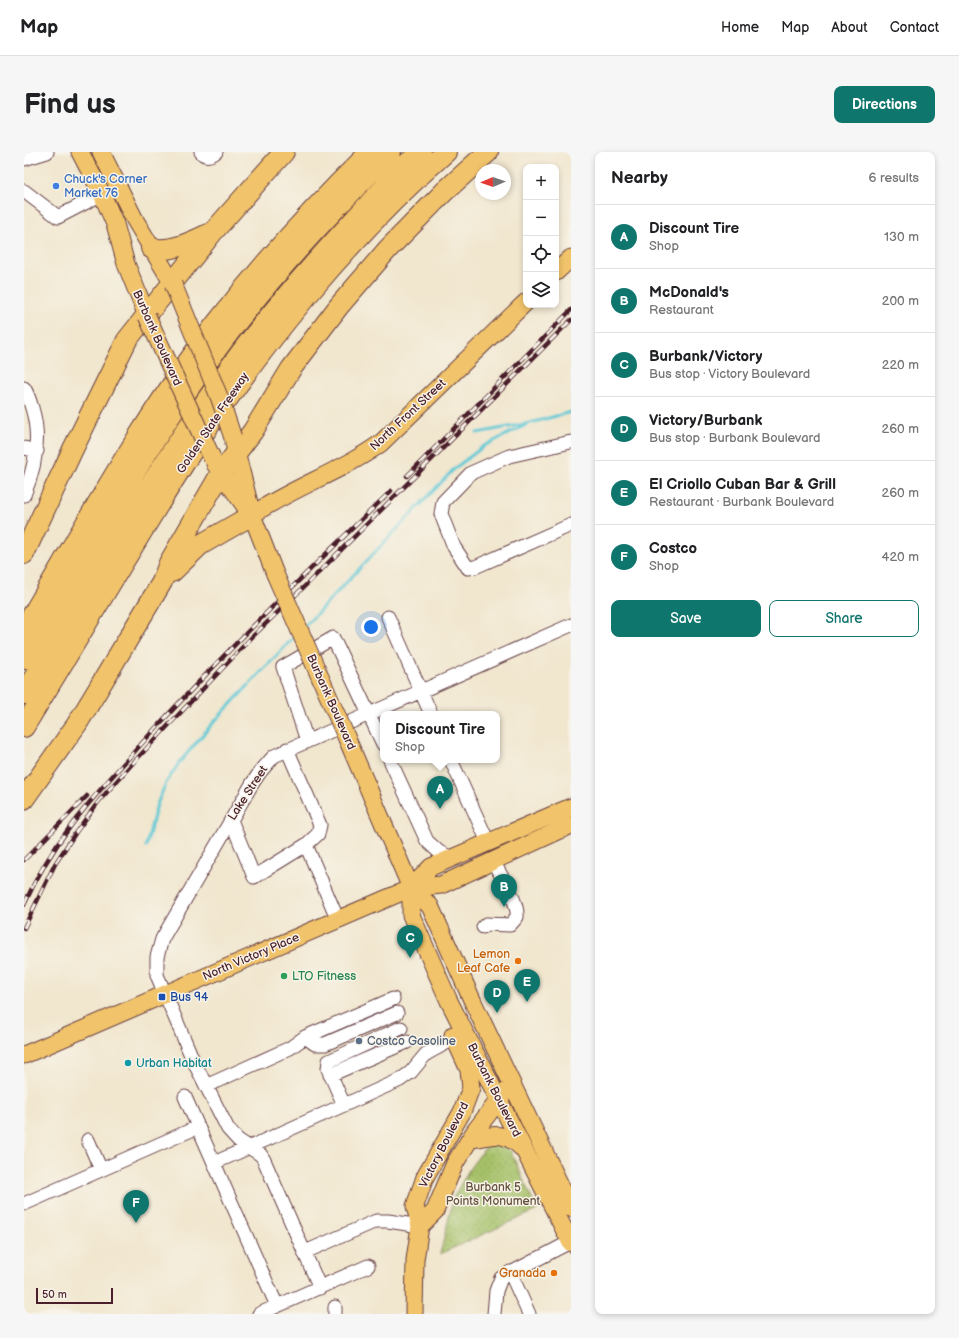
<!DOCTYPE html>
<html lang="en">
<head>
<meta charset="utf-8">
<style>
	:root { --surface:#fff; --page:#f6f6f6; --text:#202124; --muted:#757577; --line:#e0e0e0; --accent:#0f766e }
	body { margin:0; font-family:"Balsamiq Sans",sans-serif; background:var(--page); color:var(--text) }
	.controls { position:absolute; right:12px; top:12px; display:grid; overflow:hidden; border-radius:8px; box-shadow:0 2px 6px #0003 }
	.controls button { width:36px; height:36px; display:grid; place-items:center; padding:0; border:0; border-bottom:1px solid var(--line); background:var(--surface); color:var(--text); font:20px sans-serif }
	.compass { position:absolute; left:451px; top:12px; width:36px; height:36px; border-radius:50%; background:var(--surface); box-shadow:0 2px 6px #0003; rotate:268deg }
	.scale { position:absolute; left:12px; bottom:10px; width:77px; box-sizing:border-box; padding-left:4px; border:2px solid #4a1f2b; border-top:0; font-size:11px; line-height:14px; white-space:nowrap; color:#4a1f2b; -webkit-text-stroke:3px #f7f3e8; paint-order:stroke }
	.you { position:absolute; left:347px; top:475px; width:14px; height:14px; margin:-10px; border:3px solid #fff; border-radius:50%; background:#1a73e8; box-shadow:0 0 0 6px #1a73e833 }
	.badge { display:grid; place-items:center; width:26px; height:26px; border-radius:50%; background:var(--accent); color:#fff; font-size:13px; font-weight:700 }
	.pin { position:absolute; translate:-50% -33px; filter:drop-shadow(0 1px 2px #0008) }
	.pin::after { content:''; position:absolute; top:21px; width:14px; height:12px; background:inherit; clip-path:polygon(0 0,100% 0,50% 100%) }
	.popup { position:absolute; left:356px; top:559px; width:120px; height:52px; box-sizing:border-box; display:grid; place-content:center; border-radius:8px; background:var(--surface); filter:drop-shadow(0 1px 3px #0005); font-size:13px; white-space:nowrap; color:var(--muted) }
	.popup b { font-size:15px; color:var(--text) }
	.popup::after { content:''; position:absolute; left:50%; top:100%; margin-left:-8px; border:8px solid transparent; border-top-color:var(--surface) }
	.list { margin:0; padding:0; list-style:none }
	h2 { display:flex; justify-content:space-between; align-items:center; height:52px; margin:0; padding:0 16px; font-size:17px }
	h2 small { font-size:13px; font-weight:400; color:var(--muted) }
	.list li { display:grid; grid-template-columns:26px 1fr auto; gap:12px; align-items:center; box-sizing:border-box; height:64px; padding:0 16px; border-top:1px solid var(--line) }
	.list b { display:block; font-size:15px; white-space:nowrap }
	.list p { margin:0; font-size:13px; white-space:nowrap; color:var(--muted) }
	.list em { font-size:13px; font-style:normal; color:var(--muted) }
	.actions { display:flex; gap:8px; padding:12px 16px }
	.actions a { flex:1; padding:9px 0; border:1px solid var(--accent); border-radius:8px; text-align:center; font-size:14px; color:var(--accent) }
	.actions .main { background:var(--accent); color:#fff }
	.icon { flex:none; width:22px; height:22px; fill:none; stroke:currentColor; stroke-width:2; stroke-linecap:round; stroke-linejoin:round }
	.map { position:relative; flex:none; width:547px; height:1162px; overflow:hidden; border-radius:8px }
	header { display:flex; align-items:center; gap:24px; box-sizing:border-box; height:56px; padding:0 20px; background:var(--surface); border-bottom:1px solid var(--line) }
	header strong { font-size:19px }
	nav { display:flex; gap:22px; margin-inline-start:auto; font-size:14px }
	.intro { display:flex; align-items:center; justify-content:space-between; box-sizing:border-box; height:96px; padding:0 24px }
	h1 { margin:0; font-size:28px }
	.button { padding:10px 18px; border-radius:8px; background:var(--accent); color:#fff; font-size:14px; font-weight:700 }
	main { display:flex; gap:24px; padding:0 24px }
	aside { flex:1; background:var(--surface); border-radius:8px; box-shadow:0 2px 6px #0003 }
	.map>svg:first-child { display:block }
	.green { fill:url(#green-dots); stroke:#78704a }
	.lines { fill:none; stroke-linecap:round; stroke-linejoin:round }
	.stream { stroke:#5ec9d7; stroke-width:3 }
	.minor-casing { stroke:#633d43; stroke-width:15 }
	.major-casing { stroke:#633d43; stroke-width:19 }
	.highway-casing { stroke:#633d43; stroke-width:22 }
	.minor { stroke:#fff; stroke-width:13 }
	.major { stroke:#f1c36a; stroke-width:17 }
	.highway { stroke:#f1c36a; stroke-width:20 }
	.rail-casing { stroke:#4a1f2b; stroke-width:4.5 }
	.rail { stroke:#f7f3e8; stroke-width:3; stroke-dasharray:9; stroke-linecap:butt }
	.major-bridge-casing { stroke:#633d43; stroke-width:19; stroke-linecap:butt }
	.major-bridge { stroke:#f1c36a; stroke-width:17 }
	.shop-dot { fill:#3f7fe0; stroke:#f7f3e8; stroke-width:1.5 }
	.food-dot { fill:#e8710a; stroke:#f7f3e8; stroke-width:1.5 }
	.leisure-dot { fill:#2e9e5b; stroke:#f7f3e8; stroke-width:1.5 }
	.transit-dot { fill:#1a4fb4; stroke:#f7f3e8; stroke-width:1.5 }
	.service-dot { fill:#5c6f8a; stroke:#f7f3e8; stroke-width:1.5 }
	.culture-dot { fill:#0f9aa8; stroke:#f7f3e8; stroke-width:1.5 }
	.labels { text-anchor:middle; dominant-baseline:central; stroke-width:3; stroke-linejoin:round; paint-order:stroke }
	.shop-label { font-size:12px; fill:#366cbe; stroke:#f7f3e8; text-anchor:start }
	.street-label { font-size:12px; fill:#4a1f2b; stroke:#f7f3e8 }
	.food-label { font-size:12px; fill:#c56008; stroke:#f7f3e8; text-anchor:end }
	.leisure-label { font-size:12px; fill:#27864d; stroke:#f7f3e8; text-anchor:start }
	.transit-label { font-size:12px; fill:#164399; stroke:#f7f3e8; text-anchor:start }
	.service-label { font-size:12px; fill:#4e5e75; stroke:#f7f3e8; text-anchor:start }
	.culture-label { font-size:12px; fill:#0d838f; stroke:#f7f3e8; text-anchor:start }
	.park-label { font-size:12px; fill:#65503d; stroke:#f7f3e8 }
</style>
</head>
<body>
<header>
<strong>Map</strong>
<nav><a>Home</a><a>Map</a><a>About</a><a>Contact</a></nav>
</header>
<div class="intro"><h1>Find us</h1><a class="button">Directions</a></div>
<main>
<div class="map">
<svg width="547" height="1162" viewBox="0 0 547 1162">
	<defs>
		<pattern id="green-dots" width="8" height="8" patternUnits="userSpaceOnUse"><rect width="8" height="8" fill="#a5c168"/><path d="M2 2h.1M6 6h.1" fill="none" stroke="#90a55a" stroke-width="1.8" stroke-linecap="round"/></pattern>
	</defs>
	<rect width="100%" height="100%" fill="#f7f3e8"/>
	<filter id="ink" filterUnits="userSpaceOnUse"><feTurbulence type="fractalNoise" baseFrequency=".025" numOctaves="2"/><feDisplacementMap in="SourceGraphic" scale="8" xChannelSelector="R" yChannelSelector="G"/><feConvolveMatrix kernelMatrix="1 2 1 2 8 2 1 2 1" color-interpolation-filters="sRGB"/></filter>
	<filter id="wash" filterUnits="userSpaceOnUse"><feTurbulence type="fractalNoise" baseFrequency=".012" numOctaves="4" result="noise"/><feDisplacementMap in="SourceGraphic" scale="16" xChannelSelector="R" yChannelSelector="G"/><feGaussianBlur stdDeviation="0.9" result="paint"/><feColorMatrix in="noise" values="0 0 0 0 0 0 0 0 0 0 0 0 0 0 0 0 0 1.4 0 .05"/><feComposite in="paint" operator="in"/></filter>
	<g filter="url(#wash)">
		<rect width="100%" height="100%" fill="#f1e6ce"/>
		<path class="green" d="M475,992L482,994L487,1000L513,1058L416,1102L430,1044L446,1016L460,997L467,993Z"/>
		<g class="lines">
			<path class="stream" d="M453,281L506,271L547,260
				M281,474L431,316L460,294L506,271
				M122,694L133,652L142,631L155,611L189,571L271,484"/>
		</g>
	</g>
	<g filter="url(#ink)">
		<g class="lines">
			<defs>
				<path id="minor" d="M177,0C181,5 187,4 192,0
					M0,7L23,0
					M0,39L34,65L78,42
					M0,236C4,242 6,249 8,256C17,285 12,314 0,343
					M547,290L485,304L447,321L419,350L417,362L430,395L444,416L451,415L547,373
					M0,296L13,299
					M364,465L407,562
					M283,589L259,515L309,486L359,592
					M366,608L403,689L415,700L428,706
					M427,608L464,690
					M207,668L230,725L282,693L294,682L296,673L263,597
					M282,693L314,768
					M459,775L462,772L486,773L493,765C495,750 476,723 469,709
					M281,885L291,892H301L373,861
					M306,923L383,890
					M182,934L266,896L281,885L369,847
					M161,945L253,1154
					M320,953L304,917L305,909L377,876
					M64,988L77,1018
					M190,1011L376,928L387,920L402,902L431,886
					M0,1052L174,975
					M281,1100L352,1069H364L396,1074
					M486,1120L505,1162
					M296,1136L240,1008L237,1003L214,988L204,977L169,908L133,823V805L138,787L228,632L236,620L250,604L547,473
					M235,1162L344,1114
					M311,1162V1155
					M470,1162L472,1139L477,1126L546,1090"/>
				<path id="major" d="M56,0L78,42L91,72L102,112L123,164
					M77,0L111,68L149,132
					M532,120L547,106
					M210,291L228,363L251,422
					M191,312L223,357
					M228,363C269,335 317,320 357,291L502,150
					M324,589L387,736V763L425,849L547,1091
					M387,736L406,754L449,850L547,1056
					M387,736L407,715L547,655
					M0,903L387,736L417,733L547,673
					M445,988C468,983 479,978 498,996
					M396,1074L411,1059L431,1011L451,979L481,940
					M390,1162L391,1108L396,1074L391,1054L401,1025L438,960L447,936L445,918L429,883"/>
				<path id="highway" d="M127,96C148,101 168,89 187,81
					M0,402L49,297L103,188L189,80L260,0
					M148,420L176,393L228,363
					M0,477C61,374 118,268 191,173C238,112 291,54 346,0
					M0,507C65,399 125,287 201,186C251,119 308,59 367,0
					M0,542C70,426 137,307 218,199C268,133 324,74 380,14L397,0
					M0,575C55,486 107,395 163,307C234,197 324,86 422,0
					M0,647L53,572L73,539L138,430L145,411L197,321L229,279L267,217L315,154L364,97L421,39L464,0"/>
			</defs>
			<use href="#minor" class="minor-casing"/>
			<use href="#major" class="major-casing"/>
			<use href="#highway" class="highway-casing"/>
			<use href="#minor" class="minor"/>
			<use href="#major" class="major"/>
			<use href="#highway" class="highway"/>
			<defs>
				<path id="rail" d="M383,324L547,158
					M0,708L63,644
					M0,753C31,682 78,636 129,579C205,496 286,417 367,339
					M0,776L31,712L52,680L75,649L107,613L228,485L284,431L547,168"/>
			</defs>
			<use href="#rail" class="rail-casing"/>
			<use href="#rail" class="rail"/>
			<defs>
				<path id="major-bridge" d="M149,132L196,247L209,286
					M123,164L188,306
					M251,422L324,589"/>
			</defs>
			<use href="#major-bridge" class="major-bridge-casing"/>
			<use href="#major-bridge" class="major-bridge"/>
		</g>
	</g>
	<circle class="shop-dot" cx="32" cy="34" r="4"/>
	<g class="food-dot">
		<circle cx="494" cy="809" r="4"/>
		<circle cx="530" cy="1121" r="4"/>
	</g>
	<circle class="leisure-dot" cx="260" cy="824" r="4"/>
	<rect class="transit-dot" x="134" y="841" width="8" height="8" rx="2"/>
	<circle class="service-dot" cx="335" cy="889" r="4"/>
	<circle class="culture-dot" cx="104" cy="911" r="4"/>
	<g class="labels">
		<g class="shop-label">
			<text x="40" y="27">Chuck's Corner<tspan x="40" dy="14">Market 76</tspan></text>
		</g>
		<g class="street-label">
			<text transform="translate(133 186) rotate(66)">Burbank Boulevard</text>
			<text transform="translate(384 263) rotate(-43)">North Front Street</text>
			<text transform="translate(189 271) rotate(-56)">Golden State Freeway</text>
			<text transform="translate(307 550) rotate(66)">Burbank Boulevard</text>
			<text transform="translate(224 641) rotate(-57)">Lake Street</text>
			<text transform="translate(227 805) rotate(-23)">North Victory Place</text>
			<text transform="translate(470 938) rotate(63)">Burbank Boulevard</text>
			<text transform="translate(420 993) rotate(-63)">Victory Boulevard</text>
		</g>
		<g class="food-label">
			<text x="486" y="802">Lemon<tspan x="486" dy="14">Leaf Cafe</tspan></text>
			<text x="522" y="1121">Granada</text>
		</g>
		<g class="leisure-label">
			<text x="268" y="824">LTO Fitness</text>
		</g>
		<g class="transit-label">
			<text x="146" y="845">Bus 94</text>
		</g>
		<g class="service-label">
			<text x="343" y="889">Costco Gasoline</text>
		</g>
		<g class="culture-label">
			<text x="112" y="911">Urban Habitat</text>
		</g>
		<g class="park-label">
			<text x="469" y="1035">Burbank 5<tspan x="469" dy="14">Points Monument</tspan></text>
		</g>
	</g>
</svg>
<div class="controls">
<button>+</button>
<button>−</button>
<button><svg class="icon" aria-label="locate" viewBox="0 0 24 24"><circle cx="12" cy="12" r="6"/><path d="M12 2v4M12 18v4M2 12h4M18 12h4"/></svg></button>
<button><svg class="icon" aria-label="layers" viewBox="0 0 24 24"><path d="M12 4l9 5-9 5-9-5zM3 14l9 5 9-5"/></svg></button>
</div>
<svg class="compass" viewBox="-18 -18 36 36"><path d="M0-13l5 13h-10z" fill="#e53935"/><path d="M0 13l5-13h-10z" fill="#757577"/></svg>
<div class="scale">50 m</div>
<div class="you"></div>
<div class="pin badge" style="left:416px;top:657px">A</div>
<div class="popup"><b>Discount Tire</b>Shop</div>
<div class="pin badge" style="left:480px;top:755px">B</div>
<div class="pin badge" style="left:386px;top:806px">C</div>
<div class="pin badge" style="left:473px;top:861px">D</div>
<div class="pin badge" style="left:503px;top:850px">E</div>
<div class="pin badge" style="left:112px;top:1071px">F</div>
</div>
<aside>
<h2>Nearby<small>6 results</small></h2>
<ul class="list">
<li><span class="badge">A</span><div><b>Discount Tire</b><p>Shop</p></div><em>130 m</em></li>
<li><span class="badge">B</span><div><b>McDonald's</b><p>Restaurant</p></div><em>200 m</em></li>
<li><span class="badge">C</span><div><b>Burbank/Victory</b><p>Bus stop · Victory Boulevard</p></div><em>220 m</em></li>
<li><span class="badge">D</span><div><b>Victory/Burbank</b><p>Bus stop · Burbank Boulevard</p></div><em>260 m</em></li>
<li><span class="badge">E</span><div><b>El Criollo Cuban Bar &amp; Grill</b><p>Restaurant · Burbank Boulevard</p></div><em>260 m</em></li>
<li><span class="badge">F</span><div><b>Costco</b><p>Shop</p></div><em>420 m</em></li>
</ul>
<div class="actions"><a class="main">Save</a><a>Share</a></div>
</aside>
</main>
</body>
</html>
